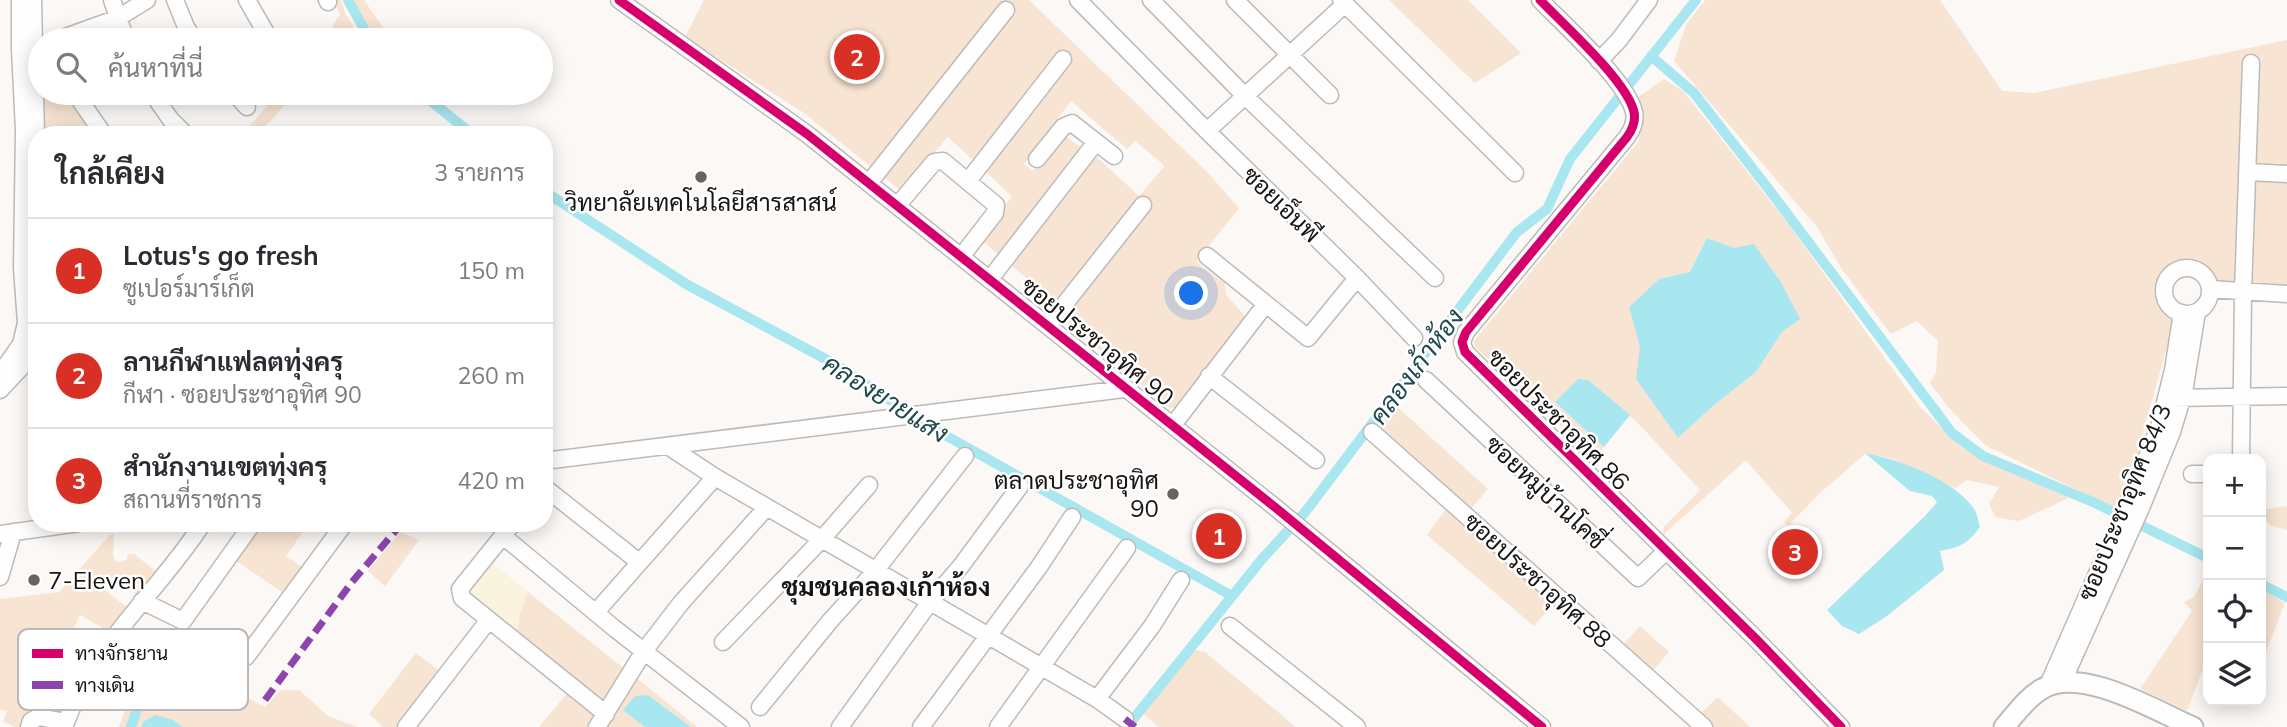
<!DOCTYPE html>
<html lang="th">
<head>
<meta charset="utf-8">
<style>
	:root { --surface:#fff; --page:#f2f2f3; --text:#2b2b33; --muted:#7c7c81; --line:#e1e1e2; --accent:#d93025 }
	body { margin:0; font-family:Mulish,Sarabun,sans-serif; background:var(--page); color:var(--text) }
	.controls { position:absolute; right:21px; bottom:21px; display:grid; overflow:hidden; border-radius:14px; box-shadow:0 4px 18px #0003 }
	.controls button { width:63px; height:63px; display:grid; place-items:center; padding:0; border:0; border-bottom:2px solid var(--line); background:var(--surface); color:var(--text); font:35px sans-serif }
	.you { position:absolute; left:1192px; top:294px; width:24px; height:24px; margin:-18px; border:5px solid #fff; border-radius:50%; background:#1a73e8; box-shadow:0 0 0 10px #1a73e833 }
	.badge { display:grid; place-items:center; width:46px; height:46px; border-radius:50%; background:var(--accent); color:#fff; font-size:23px; font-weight:700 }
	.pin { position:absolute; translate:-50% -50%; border:4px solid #fff; box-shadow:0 2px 7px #0006 }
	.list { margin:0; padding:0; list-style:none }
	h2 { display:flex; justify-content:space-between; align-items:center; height:91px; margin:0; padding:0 28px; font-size:30px }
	h2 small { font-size:23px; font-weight:400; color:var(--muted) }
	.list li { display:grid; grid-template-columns:46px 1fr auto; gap:21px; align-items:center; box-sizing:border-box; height:105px; padding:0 28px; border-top:2px solid var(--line) }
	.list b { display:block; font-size:26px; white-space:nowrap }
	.list p { margin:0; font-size:23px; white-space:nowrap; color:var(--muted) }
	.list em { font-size:23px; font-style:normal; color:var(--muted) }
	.icon { flex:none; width:38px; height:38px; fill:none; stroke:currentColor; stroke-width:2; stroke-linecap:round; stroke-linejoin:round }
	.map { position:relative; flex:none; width:2287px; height:727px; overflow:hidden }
	.search { position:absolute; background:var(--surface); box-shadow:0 4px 18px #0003; left:28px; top:28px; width:525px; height:77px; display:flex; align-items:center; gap:18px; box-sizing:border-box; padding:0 24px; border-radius:38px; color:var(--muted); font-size:26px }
	.panel { position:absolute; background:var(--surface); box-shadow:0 4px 18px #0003; left:28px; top:126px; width:525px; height:406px; border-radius:28px }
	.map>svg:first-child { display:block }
	.green { fill:#f7e4d2; fill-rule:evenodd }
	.sand { fill:#faf4de }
	.water { fill:#a8e6f0 }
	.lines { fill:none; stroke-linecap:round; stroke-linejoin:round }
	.canal { stroke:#a8e6f0; stroke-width:10 }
	.minor-casing { stroke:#bdbbb9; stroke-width:19 }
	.major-casing { stroke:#bdbbb9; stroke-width:23 }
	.minor { stroke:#fefefe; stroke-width:16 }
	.major { stroke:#fefefe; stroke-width:19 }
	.quiet { stroke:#8e44ad; stroke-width:7; stroke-dasharray:14 7; stroke-linecap:butt }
	.cycleway-casing { stroke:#fff; stroke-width:13 }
	.cycleway { stroke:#d6006c; stroke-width:9 }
	.poi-dot { fill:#676563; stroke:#fff; stroke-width:2.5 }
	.labels { text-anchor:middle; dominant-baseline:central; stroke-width:5; stroke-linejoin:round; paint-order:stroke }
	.poi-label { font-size:24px; fill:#181614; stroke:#fff }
	.street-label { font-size:24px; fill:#181614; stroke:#fff }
	.water-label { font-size:26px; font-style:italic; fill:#204950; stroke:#fff }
	.neighbourhood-label { font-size:26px; font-weight:bold; fill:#181614; stroke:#fff }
	.key { fill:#fff; stroke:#bab9b8; stroke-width:2 }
	.key-label { font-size:19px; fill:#181614 }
</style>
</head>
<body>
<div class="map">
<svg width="2287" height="727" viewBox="0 0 2287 727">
	<rect width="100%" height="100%" fill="#fbf8f6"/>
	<path class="green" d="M333,0H341L346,15L354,26L341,40H324L340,14Z
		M352,0H364L392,40H375Z
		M704,0H1029L1208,173L1239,208L1196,262L1225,283L1226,295L1247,318L1186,398L1176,408H1170L1061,319L1066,312L980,239L1012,196L948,137L901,191L804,113L685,37ZM1071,101L1127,149L1135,141L1165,166L1139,196L1098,158L1063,135L1033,171L1024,164Z
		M1389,0H1468L1521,53L1475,83Z
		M1705,0H1940L2002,91L2034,93L2287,40V286L2215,283L2198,263L2170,270L2159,280L2158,306L2175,318L2132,472L2116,509L1985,445L1947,406L1930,383L1936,372L1938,341L1917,321L1891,334L1843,271L1817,227L1674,61L1686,25Z
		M1664,79L1684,92L1789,225L1920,407L1963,448L2069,498L2019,521L1995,517L1989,504L1999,487L1967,480L1955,488L1893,459L1866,453L1820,493L1788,526L1784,522L1792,513L1746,460L1663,535L1664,527L1700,490L1638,423L1588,380L1555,402L1604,447L1594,456L1475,347L1474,341L1639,141L1643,109L1638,97ZM1707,238L1734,248L1782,332L1756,372L1714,405L1678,438L1637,379L1641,347L1629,307L1659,279L1690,272Z
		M41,93H67L93,135H42Z
		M278,93H295L258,135H242Z
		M1395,405L1488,489L1468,512L1423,473L1376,425Z
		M2287,506V530L2269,525L2261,510Z
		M1447,508L1555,602L1534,626L1427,535Z
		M263,523H309L286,556L305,569L286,595L235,560Z
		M400,532L419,540L385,586L368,571Z
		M114,534L113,555L116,562L127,560L128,554H134L157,572L139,596L115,576L105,590L129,609L110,632L80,615L74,628H65L49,646L21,703L44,712H65L71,727H16L3,722L7,711L0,709V599L59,592L110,535Z
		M2208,570V667L2204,666L2187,711L2140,689L2192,611L2184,602L2194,597Z
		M2261,589L2285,603L2261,665Z
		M528,592L627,671L605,707L516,637L520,613Z
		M1640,626L1669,652L1651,673L1621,647Z
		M197,627L235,651L213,680L265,707L281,690H299L328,716L357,727H183L173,720L143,722L141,727H119L146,653L161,652L177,661Z
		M1195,650L1205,652L1296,727H1159L1143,714Z
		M416,653L442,673L401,727H383L369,714Z
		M634,676L697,727H691L648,695L623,709L645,727H539L569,691L597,716Z
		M1718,697L1750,727H1714L1700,714Z"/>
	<path class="sand" d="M490,561L528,592L520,613L516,637L468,598L466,590Z"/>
	<path class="water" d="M1707,238L1734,248L1754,244L1782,284L1800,319L1782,332L1756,372L1714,405L1678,438L1636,379L1640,347L1629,307L1659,279L1690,272Z
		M1578,379L1588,380L1630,415L1604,447L1555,402Z
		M1865,453C1900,460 1950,478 1972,506C1977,512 1978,520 1980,527C1967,544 1961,547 1940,551L1944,570L1887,616L1859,634L1842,626L1827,610L1925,516L1937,502L1932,496L1910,491Z
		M648,695L691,727H645L623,710L635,696Z
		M155,715L173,720L183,727H141L143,722Z"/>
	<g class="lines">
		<path class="canal" d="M348,0L370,40
			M1651,56L1694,93L1767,187L1952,433L1983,456L2095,503L2208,558
			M421,93L473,135
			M544,191L686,284L833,363L936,430L1232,596
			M2261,584L2287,597
			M131,727L155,659
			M1127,727L1262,559L1306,511L1517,232L1547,209L1570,159L1696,0"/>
		<defs>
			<path id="minor" d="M33,0L36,137L34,243L37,276
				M112,0L126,40
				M175,0L186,27L194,40
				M247,0L270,40
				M327,0L328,2
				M619,0L807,134L1276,508L1542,727
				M1078,0L1207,131L1357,278L1308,338L1207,256
				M1151,0L1244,95L1435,278
				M1235,0L1330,95
				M1341,0L1515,173
				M1540,0C1563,24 1627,81 1634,112C1636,121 1632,130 1627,137L1466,332L1462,342L1465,352L1756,639L1841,727
				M57,40L118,18L147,0
				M1599,61L1619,40L1649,0
				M75,93L104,135
				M152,93L171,120L186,135
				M234,93L247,107
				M1207,131L1345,4
				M1037,159L1063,127L1072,123L1114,156
				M2248,172L2287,174
				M968,181L1063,59
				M869,183L1006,10
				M897,206L934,162L943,161L996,205L995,213L961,257
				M2164 291a23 23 0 1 1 46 0a23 23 0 1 1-46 0Z
				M1357,278L1414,338
				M990,279L1096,142
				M2210,289L2287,294
				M1048,325L1143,205
				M0,374L21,344L26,323L22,268L24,130L20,49V0
				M1209,376L1316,460
				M1426,380L1638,578L1666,551
				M0,390L30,358L37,346
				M2172,398L2287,396
				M1173,425L1265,305
				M1372,432L1704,727
				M668,446L715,477L1097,699L1125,719
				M2241,459L2243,292L2251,63
				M544,461L1124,389
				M2192,474H2208
				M544,487L639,562
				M513,523L460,589L462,598L606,714
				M0,534L79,523
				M503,536L614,628L741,727
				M0,577L13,532
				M142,601L183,621L253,523
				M596,612L715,477
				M1230,626L1357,727
				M723,642L822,539L869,485
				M246,657L345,523
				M53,674L83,684
				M2063,681L2141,508L2172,432L2184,392L2197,312
				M2048,685L2128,503L2159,427L2173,370L2182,313
				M1097,699L1152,626L1181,580
				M760,707L830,621L876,570L965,456
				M29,727L31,721L39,717L66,722
				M64,727C72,707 80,687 92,668C125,617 170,574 203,523
				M406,727L488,621
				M597,727L644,651L681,603L767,507
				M840,727L930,602L961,566L1020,486
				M921,727L1039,567L1072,517
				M998,727L1127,548"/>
			<path id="major" d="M2004,727C2015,715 2027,697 2042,689C2080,665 2156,711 2193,727"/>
		</defs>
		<use href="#minor" class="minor-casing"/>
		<use href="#major" class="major-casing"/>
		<use href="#minor" class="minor"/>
		<use href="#major" class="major"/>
		<path class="quiet" d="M265,700L352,582L402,523
			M1125,719L1135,727"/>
		<defs>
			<path id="cycleway" d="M619,0L807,134L1276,508L1542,727
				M1540,0C1563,24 1627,81 1634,112C1636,121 1632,130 1627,137L1466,332L1462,342L1465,352L1756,639L1841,727"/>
		</defs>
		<use href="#cycleway" class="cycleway-casing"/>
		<use href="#cycleway" class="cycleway"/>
	</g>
	<g class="poi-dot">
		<circle cx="701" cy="177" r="7"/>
		<circle cx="1173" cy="494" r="7"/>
		<circle cx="34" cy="580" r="7"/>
	</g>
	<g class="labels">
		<g class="poi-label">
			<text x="701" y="202">วิทยาลัยเทคโนโลยีสารสาสน์</text>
			<text x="1159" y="480" text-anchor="end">ตลาดประชาอุทิศ<tspan x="1159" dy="28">90</tspan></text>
			<text x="48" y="580" text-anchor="start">7-Eleven</text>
		</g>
		<g class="street-label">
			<text transform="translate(1282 204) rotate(44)">ซอยเอ็นพี</text>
			<text transform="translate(1098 341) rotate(39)">ซอยประชาอุทิศ 90</text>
			<text transform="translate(1559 419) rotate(45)">ซอยประชาอุทิศ 86</text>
			<text transform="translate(1546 492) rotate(43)">ซอยหมู่บ้านโคซี่</text>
			<text transform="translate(2124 502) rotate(-68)">ซอยประชาอุทิศ 84/3</text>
			<text transform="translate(1538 580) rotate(42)">ซอยประชาอุทิศ 88</text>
		</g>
		<g class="water-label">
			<text transform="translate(1416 366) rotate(-53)">คลองเก้าห้อง</text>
			<text transform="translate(886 398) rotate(32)">คลองยายแสง</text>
		</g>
		<g class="neighbourhood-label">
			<text x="886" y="586">ชุมชนคลองเก้าห้อง</text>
		</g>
	</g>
	<rect x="18" y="629" width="230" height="81" rx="10" class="key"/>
	<rect x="32" y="649" width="31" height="9" fill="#d6006c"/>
	<rect x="32" y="681" width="31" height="8" fill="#8e44ad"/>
	<g class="key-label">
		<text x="75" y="660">ทางจักรยาน</text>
		<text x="75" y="692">ทางเดิน</text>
	</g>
</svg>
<div class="controls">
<button>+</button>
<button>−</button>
<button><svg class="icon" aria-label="locate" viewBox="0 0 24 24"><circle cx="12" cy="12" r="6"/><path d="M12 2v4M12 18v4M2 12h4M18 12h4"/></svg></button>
<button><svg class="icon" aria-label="layers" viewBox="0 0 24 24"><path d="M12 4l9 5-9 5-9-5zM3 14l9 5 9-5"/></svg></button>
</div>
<div class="you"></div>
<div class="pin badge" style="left:1219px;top:536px">1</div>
<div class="pin badge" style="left:857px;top:57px">2</div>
<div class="pin badge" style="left:1795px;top:552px">3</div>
<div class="search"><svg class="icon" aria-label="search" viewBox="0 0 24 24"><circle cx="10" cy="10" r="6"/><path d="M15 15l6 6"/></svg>ค้นหาที่นี่</div>
<section class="panel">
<h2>ใกล้เคียง<small>3 รายการ</small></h2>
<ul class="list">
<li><span class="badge">1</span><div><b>Lotus's go fresh</b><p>ซูเปอร์มาร์เก็ต</p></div><em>150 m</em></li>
<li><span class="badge">2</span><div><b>ลานกีฬาแฟลตทุ่งครุ</b><p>กีฬา · ซอยประชาอุทิศ 90</p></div><em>260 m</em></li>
<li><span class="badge">3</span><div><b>สำนักงานเขตทุ่งครุ</b><p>สถานที่ราชการ</p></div><em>420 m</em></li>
</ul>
</section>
</div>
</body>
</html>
